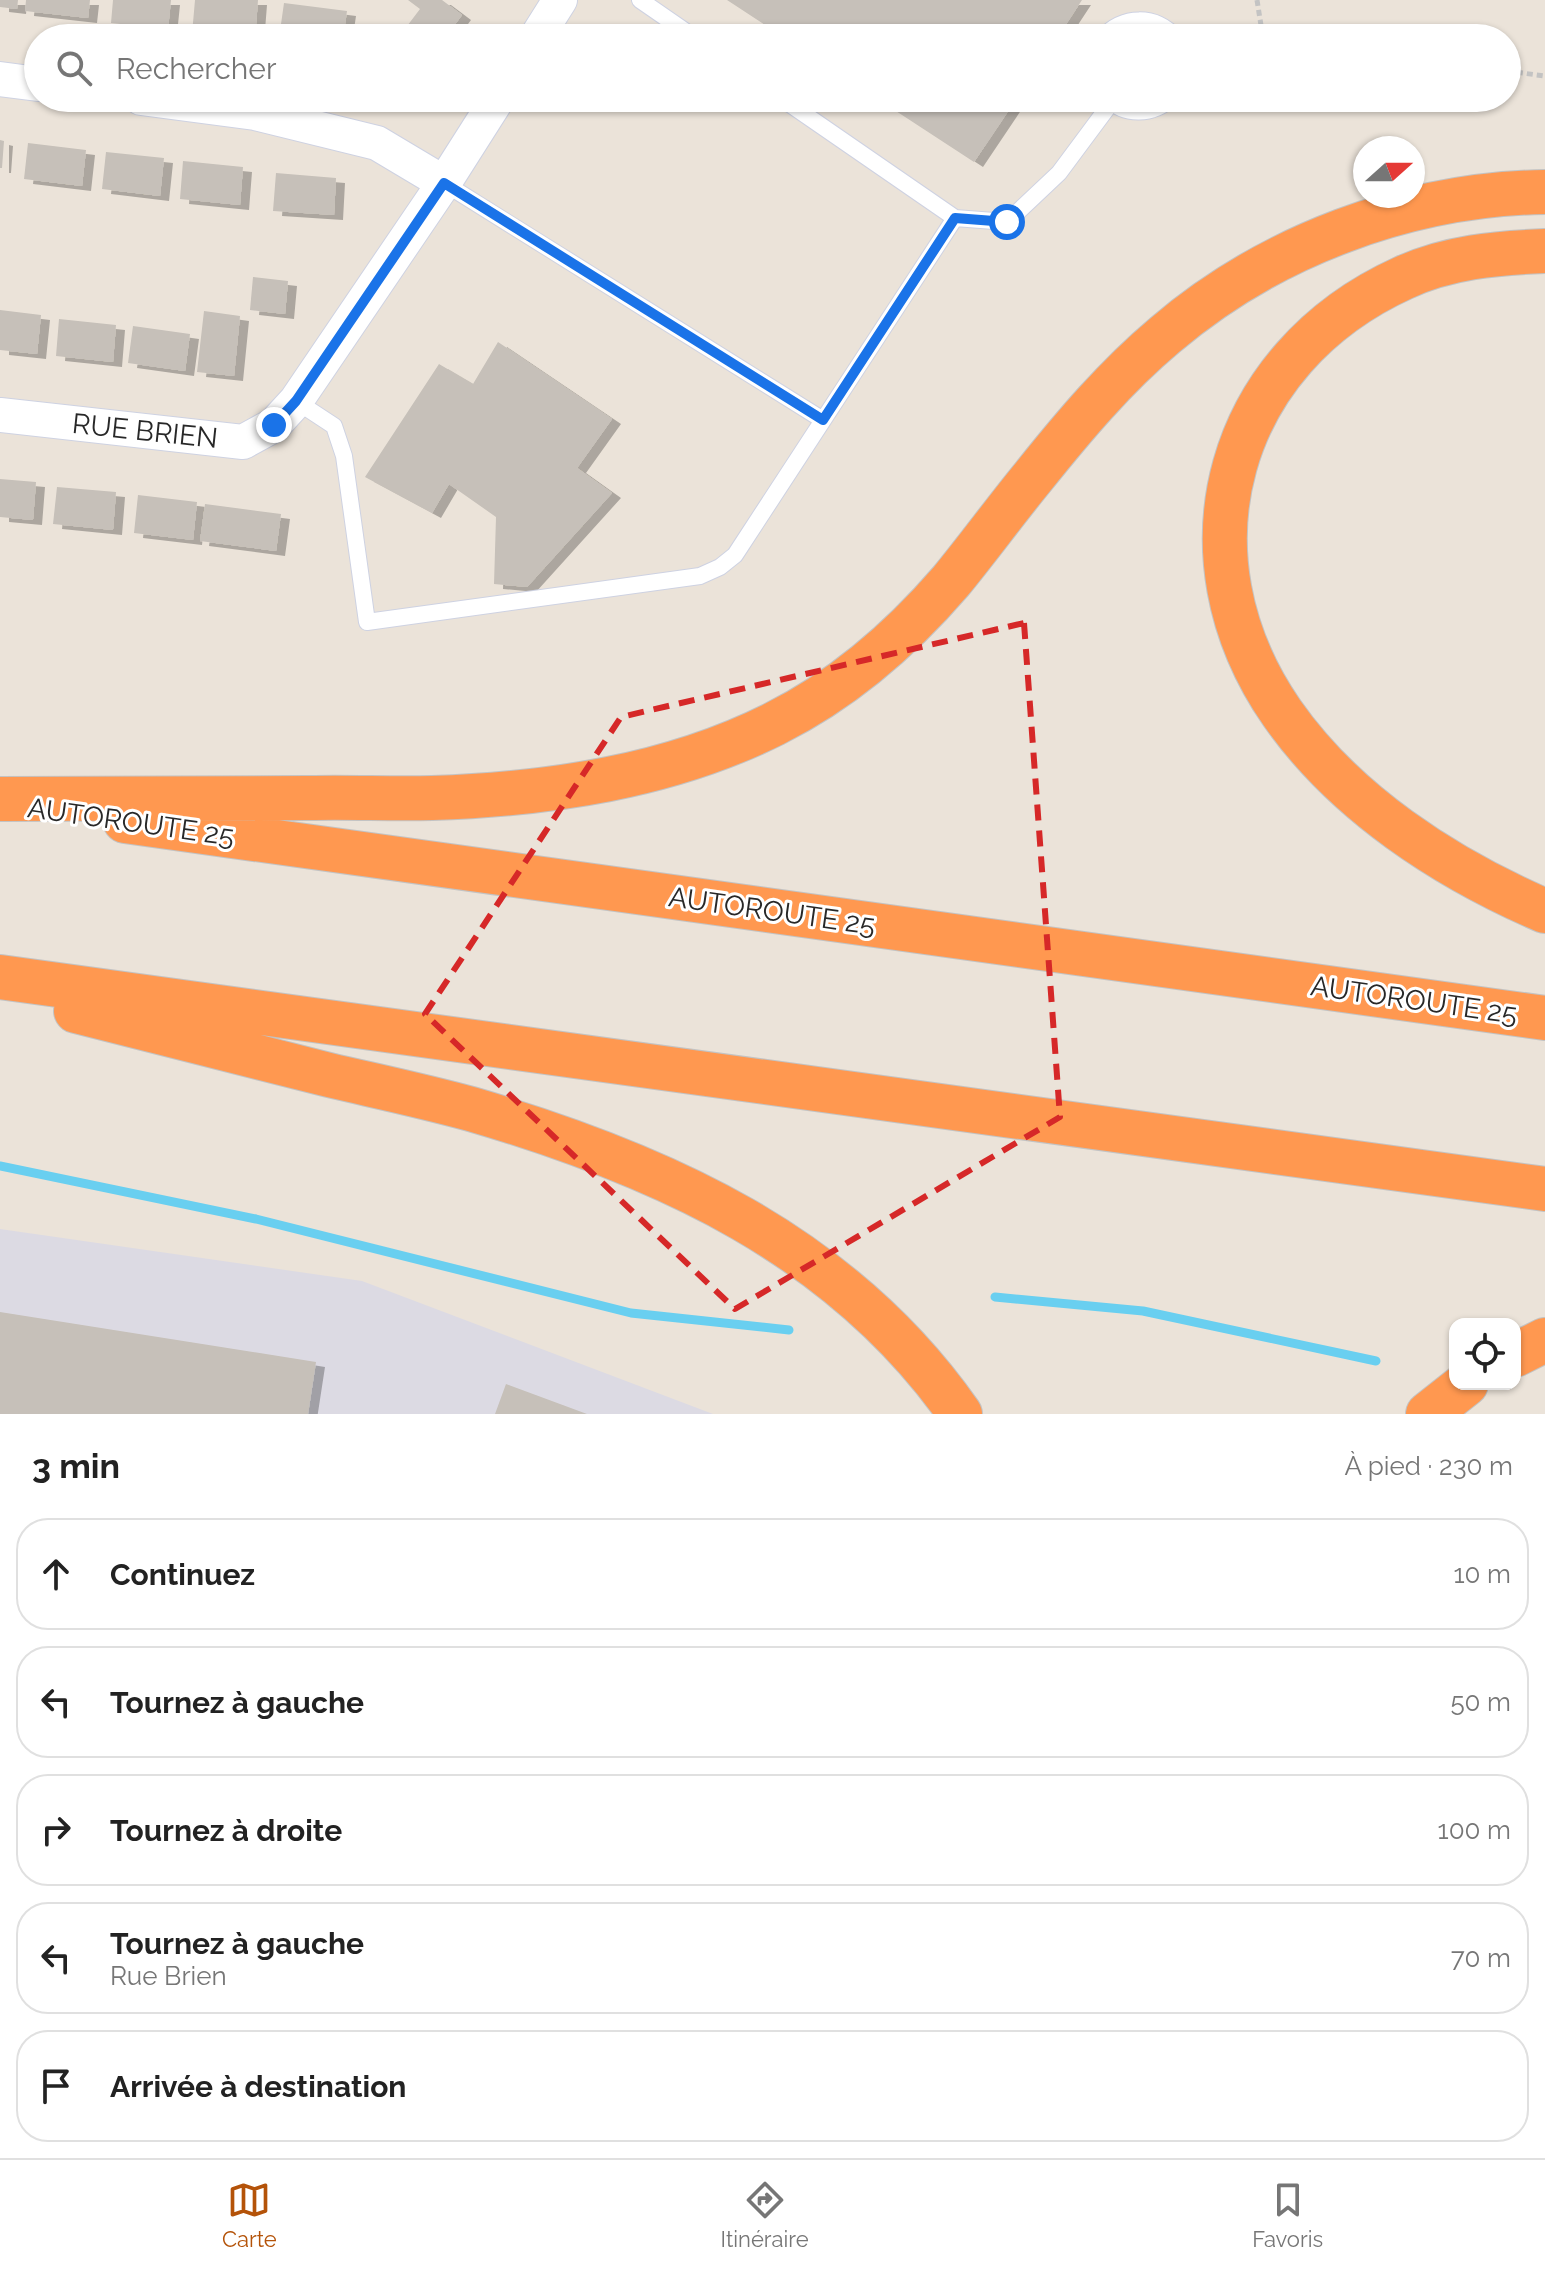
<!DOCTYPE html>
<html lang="fr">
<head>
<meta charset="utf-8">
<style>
	:root { --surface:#fff; --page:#f6f6f6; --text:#222; --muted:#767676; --line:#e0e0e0; --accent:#b45309 }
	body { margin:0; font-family:Raleway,sans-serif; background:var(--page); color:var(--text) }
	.controls { position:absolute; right:24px; bottom:24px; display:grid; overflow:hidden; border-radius:16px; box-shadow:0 2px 6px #0004 }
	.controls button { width:72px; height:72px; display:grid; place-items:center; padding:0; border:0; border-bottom:2px solid var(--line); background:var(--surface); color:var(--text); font:40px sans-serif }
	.compass { position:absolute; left:1353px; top:136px; width:72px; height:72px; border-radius:50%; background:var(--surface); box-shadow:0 2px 6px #0004; rotate:69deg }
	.stop { position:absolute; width:24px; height:24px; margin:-18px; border:6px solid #1a73e8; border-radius:50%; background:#fff }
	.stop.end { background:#1a73e8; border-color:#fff; box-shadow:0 2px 8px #0008 }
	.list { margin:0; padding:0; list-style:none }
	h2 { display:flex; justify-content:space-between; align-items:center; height:104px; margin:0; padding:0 32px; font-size:34px }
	h2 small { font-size:26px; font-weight:400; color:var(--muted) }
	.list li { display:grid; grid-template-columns:52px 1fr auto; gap:24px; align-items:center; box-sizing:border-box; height:112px; margin:0 16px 16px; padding:0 16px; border:2px solid var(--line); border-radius:32px }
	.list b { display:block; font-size:30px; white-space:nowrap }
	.list p { margin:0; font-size:26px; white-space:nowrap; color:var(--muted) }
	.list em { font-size:26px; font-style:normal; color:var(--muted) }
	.icon { flex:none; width:44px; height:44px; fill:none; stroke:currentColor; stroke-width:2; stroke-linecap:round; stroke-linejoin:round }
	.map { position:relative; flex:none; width:1545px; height:1414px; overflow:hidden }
	.search { position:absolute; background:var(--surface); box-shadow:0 2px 6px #0004; left:24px; right:24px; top:24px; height:88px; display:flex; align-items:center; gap:20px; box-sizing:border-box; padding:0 28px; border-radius:44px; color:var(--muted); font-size:30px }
	.sheet { height:744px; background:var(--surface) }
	nav { display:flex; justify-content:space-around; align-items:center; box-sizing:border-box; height:112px; border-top:2px solid var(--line); background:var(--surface); font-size:22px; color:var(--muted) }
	nav a { display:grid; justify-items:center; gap:4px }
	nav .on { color:var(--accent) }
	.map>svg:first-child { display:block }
	.industrial { fill:#dcdae3 }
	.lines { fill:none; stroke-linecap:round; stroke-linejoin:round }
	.stream { stroke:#69cff0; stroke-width:9 }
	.building { fill:#c6c0b9; filter:url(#shadow) }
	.service-casing { stroke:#ced2e2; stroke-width:18 }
	.minor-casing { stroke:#ced2e2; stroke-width:36 }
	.motorway-casing { stroke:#c3c3c3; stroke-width:46 }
	.path { stroke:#c3c3c3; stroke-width:5; stroke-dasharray:6 4; stroke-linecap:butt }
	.service { stroke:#fff; stroke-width:16 }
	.minor { stroke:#fff; stroke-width:34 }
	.motorway { stroke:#ff9850; stroke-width:44 }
	.route { stroke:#1a73e8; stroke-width:10 }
	.marked { fill:none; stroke:#d62828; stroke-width:6; stroke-dasharray:16 10; stroke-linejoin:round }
	.labels { text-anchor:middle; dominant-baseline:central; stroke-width:6; stroke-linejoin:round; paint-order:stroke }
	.street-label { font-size:28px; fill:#282828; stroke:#fff }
</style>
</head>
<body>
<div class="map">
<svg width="1545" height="1414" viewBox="0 0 1545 1414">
	<defs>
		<filter id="shadow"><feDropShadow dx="9" dy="5" stdDeviation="0" flood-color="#0004"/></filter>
	</defs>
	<rect width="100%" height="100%" fill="#ebe3d9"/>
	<path class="industrial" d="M0,1229L362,1281L713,1414H0Z"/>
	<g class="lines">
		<path class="stream" d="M0,1166L256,1219L631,1313L789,1330
			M995,1297L1143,1311L1376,1361"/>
	</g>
	<path class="building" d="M0,0H18L17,9L0,7Z
		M26,0H90L88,18L25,11Z
		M113,0H171L168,29L111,23Z
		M195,0H258L255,38L192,34Z
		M408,0H442L462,15L445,38H398L420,9Z
		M727,0H1082L1057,38H785Z
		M284,3L347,11L343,38H279Z
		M876,98H1017L974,162Z
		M0,140L4,141L2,168H0Z
		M28,143L86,150L82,186L24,179Z
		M106,152L164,158L160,196L102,189Z
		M183,161L243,167L240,205L180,199Z
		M276,173L336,178L334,215L273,211Z
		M253,277L288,281L285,314L250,310Z
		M0,310L41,315L37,354L0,350Z
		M204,311L240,316L234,376L197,372Z
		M59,319L116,325L113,362L56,356Z
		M133,326L190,334L185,371L128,363Z
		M498,342L612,419L577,468L612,493L527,587L494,584L496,517L449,484L432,513L365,477L439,364L473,384Z
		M0,479L36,482L33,520L0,517Z
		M57,487L116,492L113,530L53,524Z
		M138,495L197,502L193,540L134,533Z
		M205,504L281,514L276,551L200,541Z
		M0,1312L316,1362L308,1414H0Z
		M506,1384L587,1414H495Z"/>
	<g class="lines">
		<defs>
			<path id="service" d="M640,0L695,38
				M1102,38C1123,15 1155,14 1176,38
				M1107,98C1125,117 1153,115 1172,98
				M444,183L823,420
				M955,218L1007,222L1059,173L1111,103
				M296,401L334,426L344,456L367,622L700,576L720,567L735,555L955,218L781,98"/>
			<path id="minor" d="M536,38L560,0
				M0,79L38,84
				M141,98L255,113L377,143L444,183
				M0,415L243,442L274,425L296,401L444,183L498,98"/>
			<path id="motorway" d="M1545,251C1496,253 1448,257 1403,278C1227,358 1171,553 1282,713C1345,803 1445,868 1545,911
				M0,799C103,799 206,798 309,798C350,797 391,799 432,798C549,794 668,777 774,724C842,690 902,638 951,581C979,547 1005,511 1033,477C1073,427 1115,377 1165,335C1269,246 1408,194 1545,192
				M125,821L1545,1018
				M0,977L1545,1189
				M76,1011C160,1032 245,1054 329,1075C376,1086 424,1096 471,1109C662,1165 842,1245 960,1414
				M1515,1355L1545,1340
				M1428,1414L1466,1384"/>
		</defs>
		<use href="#service" class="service-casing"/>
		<use href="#minor" class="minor-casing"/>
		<use href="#motorway" class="motorway-casing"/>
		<path class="path" d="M1257,0L1263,38
			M1507,71L1545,76"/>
		<use href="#service" class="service"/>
		<use href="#minor" class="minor"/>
		<use href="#motorway" class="motorway"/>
	</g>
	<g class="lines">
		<path class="route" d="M274,425L296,401L444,183L823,420L955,218L1007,222"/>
	</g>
	<path class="marked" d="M1024,623L1060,1117L735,1309L425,1014L621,717Z"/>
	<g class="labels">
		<g class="street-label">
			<text transform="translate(145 431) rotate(6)">RUE BRIEN</text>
			<text transform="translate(131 822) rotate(8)">AUTOROUTE 25</text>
			<text transform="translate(772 911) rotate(8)">AUTOROUTE 25</text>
			<text transform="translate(1414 1000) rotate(8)">AUTOROUTE 25</text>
		</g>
	</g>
</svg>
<div class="controls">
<button><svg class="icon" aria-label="locate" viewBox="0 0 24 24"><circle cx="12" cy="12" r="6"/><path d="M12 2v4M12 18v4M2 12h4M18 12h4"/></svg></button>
</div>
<svg class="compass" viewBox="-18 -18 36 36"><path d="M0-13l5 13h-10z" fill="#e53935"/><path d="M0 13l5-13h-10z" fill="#767676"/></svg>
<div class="stop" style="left:1007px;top:222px"></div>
<div class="stop end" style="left:274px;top:425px"></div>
<div class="search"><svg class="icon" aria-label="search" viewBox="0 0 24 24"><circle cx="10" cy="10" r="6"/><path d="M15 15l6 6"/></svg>Rechercher</div>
</div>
<section class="sheet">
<h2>3 min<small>À pied · 230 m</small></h2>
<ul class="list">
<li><svg class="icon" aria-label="ahead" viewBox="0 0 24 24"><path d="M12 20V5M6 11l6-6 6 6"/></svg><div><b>Continuez</b></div><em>10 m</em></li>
<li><svg class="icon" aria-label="left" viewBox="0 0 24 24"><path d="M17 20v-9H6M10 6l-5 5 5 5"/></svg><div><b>Tournez à gauche</b></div><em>50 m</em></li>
<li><svg class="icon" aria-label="right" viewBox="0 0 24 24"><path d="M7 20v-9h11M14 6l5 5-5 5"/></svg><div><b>Tournez à droite</b></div><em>100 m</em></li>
<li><svg class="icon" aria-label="left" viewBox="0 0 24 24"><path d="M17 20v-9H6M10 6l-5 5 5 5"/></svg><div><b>Tournez à gauche</b><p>Rue Brien</p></div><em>70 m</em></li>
<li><svg class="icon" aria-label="arrive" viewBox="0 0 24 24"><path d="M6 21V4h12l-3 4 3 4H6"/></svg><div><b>Arrivée à destination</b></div></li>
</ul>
</section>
<nav>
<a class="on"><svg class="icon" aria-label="map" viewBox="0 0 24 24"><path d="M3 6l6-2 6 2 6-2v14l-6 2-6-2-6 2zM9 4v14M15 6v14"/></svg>Carte</a>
<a><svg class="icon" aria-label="directions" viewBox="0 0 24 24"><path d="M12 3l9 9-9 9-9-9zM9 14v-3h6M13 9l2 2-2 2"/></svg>Itinéraire</a>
<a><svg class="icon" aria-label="saved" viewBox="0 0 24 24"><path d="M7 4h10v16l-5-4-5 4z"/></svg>Favoris</a>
</nav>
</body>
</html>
